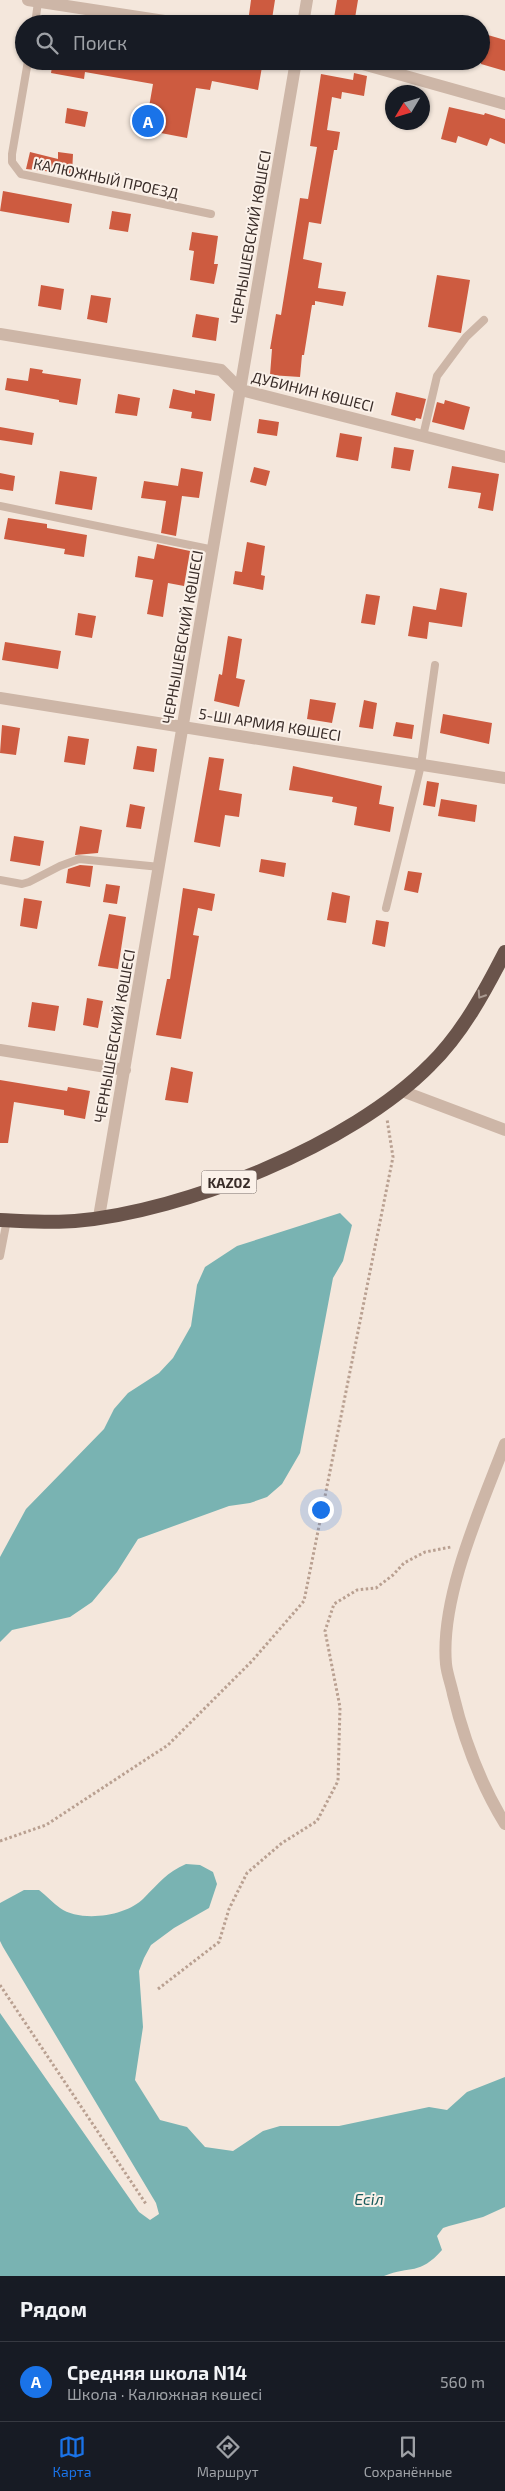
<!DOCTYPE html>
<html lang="ru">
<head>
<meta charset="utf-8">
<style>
	:root { --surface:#171b24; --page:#20242c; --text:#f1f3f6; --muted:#9ea1a6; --line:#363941; --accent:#1a73e8 }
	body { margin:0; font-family:"Exo 2",sans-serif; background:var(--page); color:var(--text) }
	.compass { position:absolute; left:385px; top:85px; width:45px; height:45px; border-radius:50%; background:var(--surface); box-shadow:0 1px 4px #0004; rotate:232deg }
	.you { position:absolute; left:320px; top:1509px; width:18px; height:18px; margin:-12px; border:4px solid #fff; border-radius:50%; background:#1a73e8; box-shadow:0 0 0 8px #1a73e833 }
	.badge { display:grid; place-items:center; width:32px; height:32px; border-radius:50%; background:var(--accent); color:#fff; font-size:16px; font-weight:700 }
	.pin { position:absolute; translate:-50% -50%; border:2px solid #fff; box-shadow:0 1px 5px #0006 }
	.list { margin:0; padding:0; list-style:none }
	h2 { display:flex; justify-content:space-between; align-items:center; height:65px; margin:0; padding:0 20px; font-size:21px }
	h2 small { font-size:16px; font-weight:400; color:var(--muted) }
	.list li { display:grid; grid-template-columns:32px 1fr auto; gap:15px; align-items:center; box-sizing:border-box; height:80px; padding:0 20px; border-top:1px solid var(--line) }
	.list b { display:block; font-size:19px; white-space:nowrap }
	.list p { margin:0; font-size:16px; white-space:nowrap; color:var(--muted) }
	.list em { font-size:16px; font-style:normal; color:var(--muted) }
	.icon { flex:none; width:28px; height:28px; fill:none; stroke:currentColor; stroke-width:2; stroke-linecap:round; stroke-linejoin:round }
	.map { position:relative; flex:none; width:505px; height:2276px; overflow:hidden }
	.search { position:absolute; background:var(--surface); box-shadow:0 1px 4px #0004; left:15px; right:15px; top:15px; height:55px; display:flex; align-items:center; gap:12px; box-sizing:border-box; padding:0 18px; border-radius:28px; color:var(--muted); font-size:19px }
	.sheet { height:145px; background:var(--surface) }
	nav { display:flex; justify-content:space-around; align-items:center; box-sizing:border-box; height:70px; border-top:1px solid var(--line); background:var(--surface); font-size:14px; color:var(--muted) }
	nav a { display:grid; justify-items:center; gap:2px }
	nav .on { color:var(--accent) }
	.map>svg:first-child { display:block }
	.water { fill:#79b3b2 }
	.building { fill:#cd5b40 }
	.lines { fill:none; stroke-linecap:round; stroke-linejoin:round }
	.path { stroke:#b9a091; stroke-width:3; stroke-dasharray:2.5 2.5; stroke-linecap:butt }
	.service { stroke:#cdb6a7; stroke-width:8 }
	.minor { stroke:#cdb6a7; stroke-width:12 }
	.trunk { stroke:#6a544b; stroke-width:14 }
	.oneway { stroke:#ab9b92 }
	.labels { text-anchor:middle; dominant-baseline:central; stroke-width:4; stroke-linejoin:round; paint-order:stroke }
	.shield { fill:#fbf1e9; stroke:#736762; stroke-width:1 }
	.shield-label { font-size:14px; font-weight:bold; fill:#392c28 }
	.street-label { font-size:15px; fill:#392c28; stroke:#fbf1e9 }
	.water-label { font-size:16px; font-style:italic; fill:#1b5c5d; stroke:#fbf1e9 }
</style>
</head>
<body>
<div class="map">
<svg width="505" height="2276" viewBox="0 0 505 2276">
	<rect width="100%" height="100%" fill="#f4e7dc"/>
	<path class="water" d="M340,1213L352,1225L343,1261L333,1278L300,1453L282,1484L267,1497L250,1503L229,1506L138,1539L117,1572L92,1602L70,1617L12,1630L0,1642V1557L26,1509L104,1429L114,1409L128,1393L159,1373L173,1358L191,1326L197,1285L205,1267L237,1246Z
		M186,1864L200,1865L213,1872L217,1884L209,1908L174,1928L151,1945L144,1958L139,1971L143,2027L135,2080L160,2120L187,2127L205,2147L233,2151L263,2131L280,2126H339L429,2107L447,2110L467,2092L505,2077V2207L483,2217L449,2226L443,2228L437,2236L442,2250C419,2276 411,2265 384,2276H0V2013L139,2212L150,2220L159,2214L156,2203L3,1947L0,1941V1903L24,1890H39C47,1896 53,1903 60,1908C81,1923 127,1916 144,1898C158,1884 167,1872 186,1864Z"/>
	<path class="building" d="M251,0H275L272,19L249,15Z
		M337,0H358L354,24H333Z
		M481,33L505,40V71L481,64Z
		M53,61H191L239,70L240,61H263L258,90L212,81L210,90L196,88L187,138L145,130L153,84L85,72L84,79L51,73Z
		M354,73L367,76L364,96L342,92L341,99L332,97L327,130L340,132L337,150H334L321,224L309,222L303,259L322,263L318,288L346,292L343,306L315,301V305H312L304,355H302L300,377L270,375L272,349H270L276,314L281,315L300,198L308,199L317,147L310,146L321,74L353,80Z
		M449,107L484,115L485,113L505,119V144L490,138L487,146L458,136L456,143L441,139Z
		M67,108L88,112L85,127L65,123Z
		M30,152L58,159V152L73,154L72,174L26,169Z
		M3,191L72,204L69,223L0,211Z
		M112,211L131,214L128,232L109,229Z
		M192,232L218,236L214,264H218L214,284L190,280L194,251L189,250Z
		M437,275L470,280L461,333L428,327Z
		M41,285L64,289L61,310L38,306Z
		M91,295L111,298L107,323L87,319Z
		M196,314L219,318L216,341L192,337Z
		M30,368L43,370L42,373L81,379L77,405L59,402V400L5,390L7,378L28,381Z
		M173,389L195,394V390L215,394L211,421L191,418L192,412L169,408Z
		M396,392L426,399L421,419L416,418L415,421L391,415Z
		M118,394L140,398L137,416L115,413Z
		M445,400L470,407L464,430L432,422L437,402L444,404Z
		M259,419L279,422L277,436L257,433Z
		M0,427L34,433L32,445L0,440Z
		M340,433L362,437L358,461L336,457Z
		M394,447L414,450L410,471L391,468Z
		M452,466L499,474L493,511L478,508L481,493L448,488Z
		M254,467L270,471L266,486L250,482Z
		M181,468L203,472L199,498L182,496L176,536L161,533L166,501L141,498L144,481L178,486Z
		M60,471L97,477L92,510L55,504Z
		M0,473L15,476L13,491L0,489Z
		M8,518L47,524V528L87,535L84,557L64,554L65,549L4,539Z
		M247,542L265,546L261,575L265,576L263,590L233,584L235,571L242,572Z
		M157,544L190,551L184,586L168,583L163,617L147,614L153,580L135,577L138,556L154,559Z
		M440,588L467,593L462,627L429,622L427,639L408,636L413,606L436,610Z
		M366,594L380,596L375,625L361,623Z
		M78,613L96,616L92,638L75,635Z
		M228,636L242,639L236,678L245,680L239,707L214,701L219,674L222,675Z
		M5,642L61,651L58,669L2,660Z
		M310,699L336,703L332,723L307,719Z
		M364,700L377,703L373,729L359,727Z
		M443,714L492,723L489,744L440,733Z
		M396,722L414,725L412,739L393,736Z
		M2,725L20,728L16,755L0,753Z
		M68,736L89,739L85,765L64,762Z
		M137,746L157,749L154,772L133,769Z
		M209,757L224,759L219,790L242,794L239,817L225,815L220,847L194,842Z
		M293,766L382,786L379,804L394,807L390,832L354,825L357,807L332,802L333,797L289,790Z
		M427,781L439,783L435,807L423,805Z
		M441,799L477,805L475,822L438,816Z
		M130,804L145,807L141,829L126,827Z
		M80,826L102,830L98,853L75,855Z
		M14,836L44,841L40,866L10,861Z
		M261,859L286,863L284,877L259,872Z
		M80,865L93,866L90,887L66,883L68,869Z
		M408,871L422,873L418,893L404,890Z
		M106,884L120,886L117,904L103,902Z
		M183,888L215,894L212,911L198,908L193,935L199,936L181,1039L156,1035L167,979H170Z
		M332,892L350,896L346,923L327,920Z
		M24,898L42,901L37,929L20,926Z
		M109,914L126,917L118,969L98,966Z
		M376,920L389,922L385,947L372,944Z
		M87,998L103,1001L98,1028L83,1025Z
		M32,1002L59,1006L55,1031L28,1027Z
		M171,1067L193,1072L188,1103L165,1100Z
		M0,1080L67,1091L68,1087L90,1091L85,1119L64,1115V1110L14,1102L8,1143H0Z"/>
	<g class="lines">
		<path class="path" d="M0,1841L46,1825L168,1745L252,1661L304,1601L393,1157L387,1119
			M0,1985L146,2204
			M158,1989L219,1942L229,1909L247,1873L282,1843L317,1821L338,1781L340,1707L325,1631L334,1604L357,1590L376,1588L393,1575L404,1563L425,1552L451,1547"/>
		<path class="service" d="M35,24L38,2
			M28,61L12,154V162L21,174L211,214
			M423,436L437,376L466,337L484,320
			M0,506L214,550
			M0,880L22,884L29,882L60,866L79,859L160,867
			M386,908L421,765L435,665
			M0,1256L7,1220"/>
		<path class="minor" d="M28,0L184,24
			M303,24L307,0
			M352,61L505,104
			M0,334L221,370L241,390L505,457
			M0,698L505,778
			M0,1050L125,1070
			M402,1091L505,1130
			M99,1217L296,61
			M505,1444C481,1507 440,1597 446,1664C447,1674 451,1684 453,1694C464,1740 480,1783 505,1824"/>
		<path class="trunk" d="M0,1220C25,1221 50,1223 75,1221C186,1211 351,1145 430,1065C462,1034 485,991 505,952"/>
	</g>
	<defs><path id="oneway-chevron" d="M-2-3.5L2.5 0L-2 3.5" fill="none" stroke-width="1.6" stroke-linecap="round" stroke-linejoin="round" transform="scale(1.25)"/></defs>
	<use class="oneway" href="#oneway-chevron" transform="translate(481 995) rotate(123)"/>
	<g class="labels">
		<rect class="shield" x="201.5" y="1170.5" width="55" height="23" rx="4"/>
		<g class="shield-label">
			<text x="229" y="1182">KAZ02</text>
		</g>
		<g class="street-label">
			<text transform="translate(106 178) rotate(12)">КАЛЮЖНЫЙ ПРОЕЗД</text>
			<text transform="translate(250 237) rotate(-80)">ЧЕРНЫШЕВСКИЙ КӨШЕСІ</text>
			<text transform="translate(313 391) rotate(14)">ДУБИНИН КӨШЕСІ</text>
			<text transform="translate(182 637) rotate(-80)">ЧЕРНЫШЕВСКИЙ КӨШЕСІ</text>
			<text transform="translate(270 724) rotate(9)">5-ШІ АРМИЯ КӨШЕСІ</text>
			<text transform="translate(114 1036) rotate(-80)">ЧЕРНЫШЕВСКИЙ КӨШЕСІ</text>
		</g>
		<g class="water-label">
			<text x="369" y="2198">Есіл</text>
		</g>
	</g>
</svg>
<svg class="compass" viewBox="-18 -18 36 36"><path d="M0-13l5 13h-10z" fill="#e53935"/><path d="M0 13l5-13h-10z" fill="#9ea1a6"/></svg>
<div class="you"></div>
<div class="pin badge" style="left:148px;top:121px">A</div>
<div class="search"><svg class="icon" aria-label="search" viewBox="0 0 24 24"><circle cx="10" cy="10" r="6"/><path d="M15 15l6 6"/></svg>Поиск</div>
</div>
<section class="sheet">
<h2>Рядом<small></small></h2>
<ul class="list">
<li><span class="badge">A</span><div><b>Средняя школа N14</b><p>Школа · Калюжная көшесі</p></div><em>560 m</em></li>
</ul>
</section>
<nav>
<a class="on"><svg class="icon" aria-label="map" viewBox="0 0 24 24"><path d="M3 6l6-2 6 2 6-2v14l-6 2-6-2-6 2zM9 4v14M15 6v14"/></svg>Карта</a>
<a><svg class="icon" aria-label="directions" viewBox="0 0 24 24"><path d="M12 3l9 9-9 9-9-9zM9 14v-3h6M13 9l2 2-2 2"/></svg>Маршрут</a>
<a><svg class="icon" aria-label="saved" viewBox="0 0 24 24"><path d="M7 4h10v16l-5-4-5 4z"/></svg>Сохранённые</a>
</nav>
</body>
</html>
